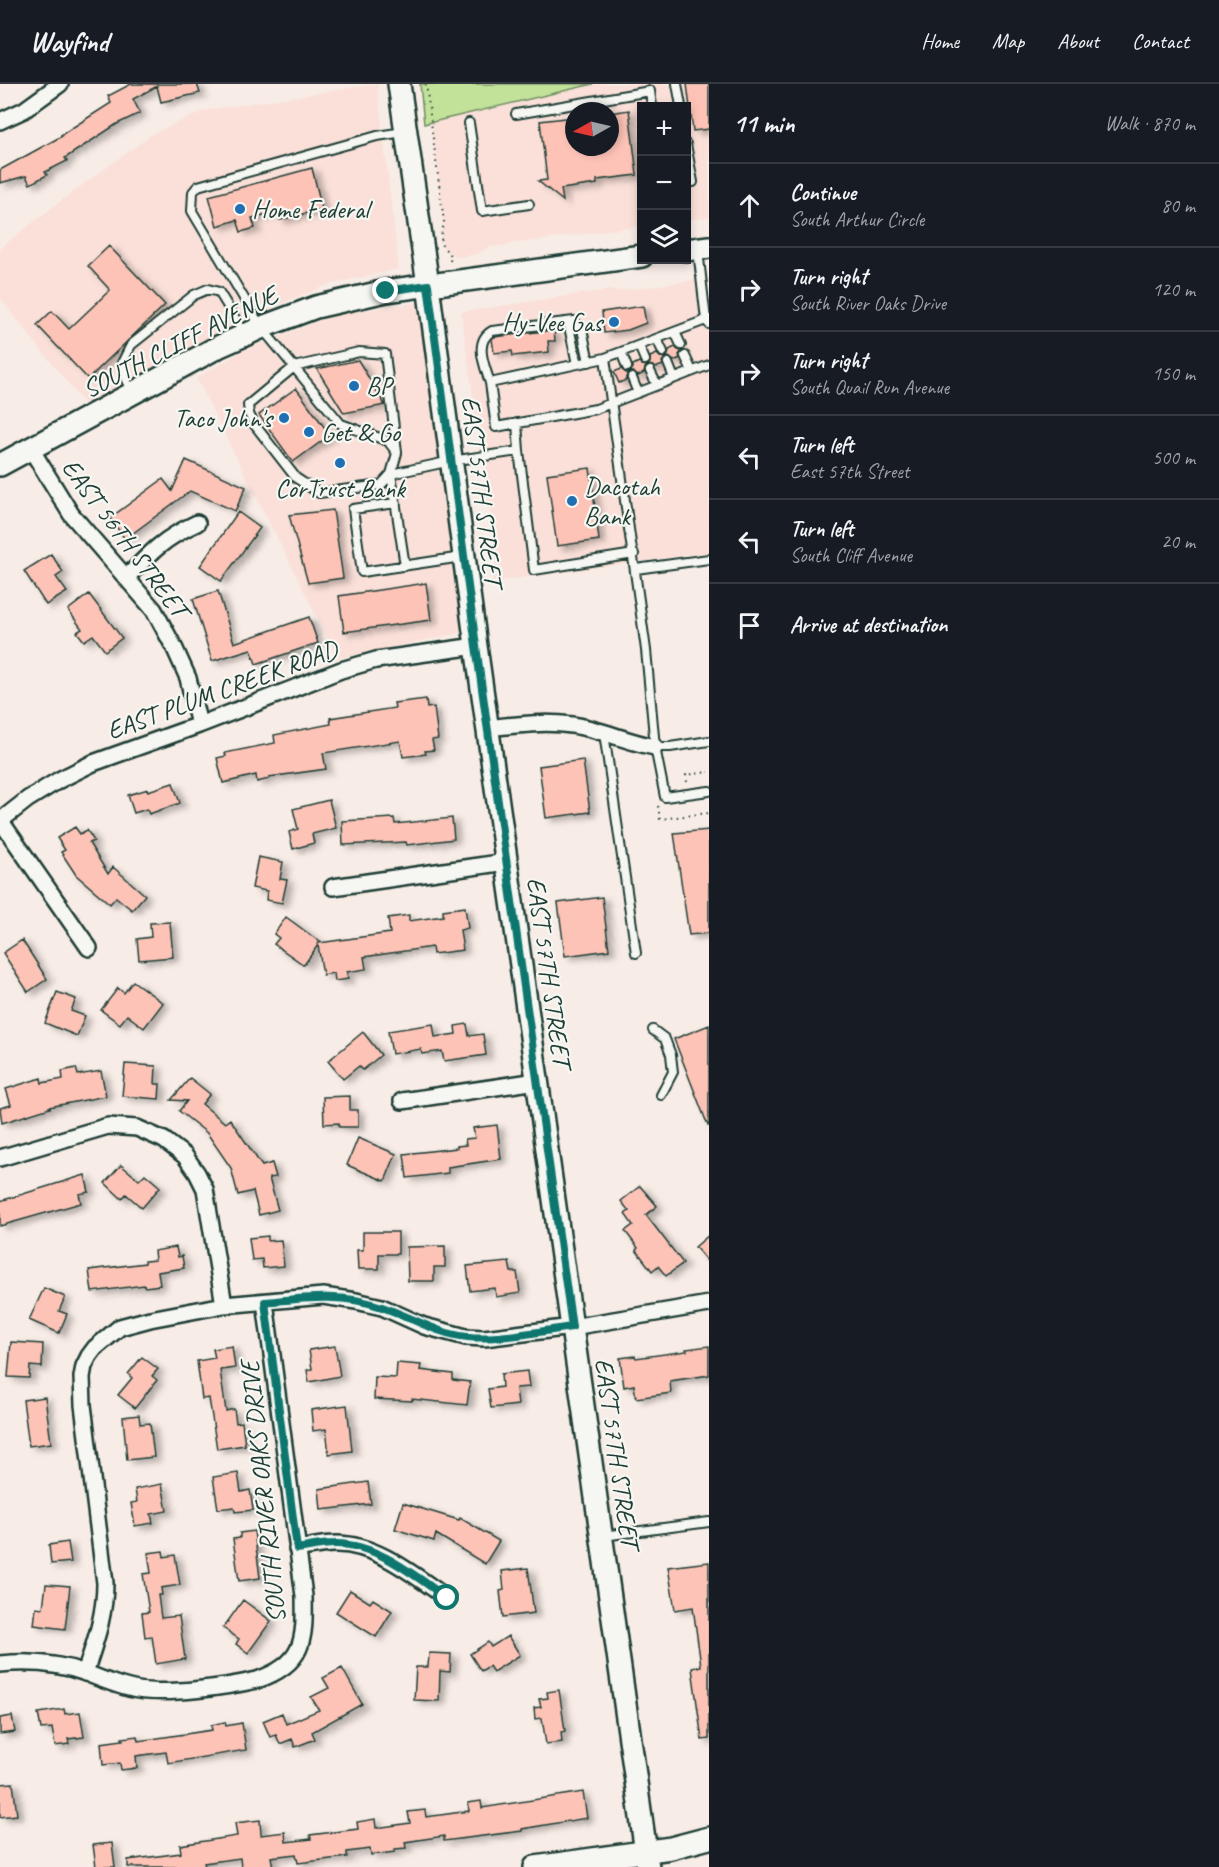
<!DOCTYPE html>
<html lang="en">
<head>
<meta charset="utf-8">
<style>
	:root { --surface:#171b24; --page:#20242c; --text:#f1f3f6; --muted:#9ea1a6; --line:#363941 }
	body { margin:0; font-family:Caveat,sans-serif; background:var(--page); color:var(--text) }
	.controls { position:absolute; right:18px; top:18px; display:grid; overflow:hidden; border-radius:0px; box-shadow:0 3px 9px #0003 }
	.controls button { width:54px; height:54px; display:grid; place-items:center; padding:0; border:0; border-bottom:2px solid var(--line); background:var(--surface); color:var(--text); font:30px sans-serif }
	.compass { position:absolute; left:565px; top:18px; width:54px; height:54px; border-radius:50%; background:var(--surface); box-shadow:0 3px 9px #0003; rotate:262deg }
	.stop { position:absolute; width:18px; height:18px; margin:-14px; border:4px solid #0f766e; border-radius:50%; background:#fff }
	.stop.end { background:#0f766e; border-color:#fff; box-shadow:0 2px 6px #0008 }
	.list { margin:0; padding:0; list-style:none }
	h2 { display:flex; justify-content:space-between; align-items:center; height:78px; margin:0; padding:0 24px; font-size:26px }
	h2 small { font-size:20px; font-weight:400; color:var(--muted) }
	.list li { display:grid; grid-template-columns:39px 1fr auto; gap:18px; align-items:center; box-sizing:border-box; height:84px; padding:0 24px; border-top:2px solid var(--line) }
	.list b { display:block; font-size:22px; white-space:nowrap }
	.list p { margin:0; font-size:20px; white-space:nowrap; color:var(--muted) }
	.list em { font-size:20px; font-style:normal; color:var(--muted) }
	.icon { flex:none; width:33px; height:33px; fill:none; stroke:currentColor; stroke-width:2; stroke-linecap:round; stroke-linejoin:round }
	.map { position:relative; flex:none; width:709px; height:1783px; overflow:hidden }
	header { display:flex; align-items:center; gap:36px; box-sizing:border-box; height:84px; padding:0 30px; background:var(--surface); border-bottom:2px solid var(--line) }
	header strong { font-size:28px }
	nav { display:flex; gap:33px; margin-inline-start:auto; font-size:21px }
	main { display:flex }
	aside { flex:1; background:var(--surface) }
	.map>svg:first-child { display:block }
	.built { fill:#fae0d8; fill-rule:evenodd }
	.green { fill:#c2e199; stroke:#708f66; stroke-width:1.5 }
	.building { fill:#fec3b7; stroke:#1f3d34; stroke-width:1.5; filter:url(#shadow) }
	.lines { fill:none; stroke-linecap:round; stroke-linejoin:round }
	.lane-casing { stroke:#1f3d34; stroke-width:12 }
	.street-casing { stroke:#1f3d34; stroke-width:20 }
	.secondary-casing { stroke:#1f3d34; stroke-width:26 }
	.path { stroke:#1f3d34; stroke-width:2; stroke-dasharray:1.5 4.5; stroke-linecap:butt }
	.lane { stroke:#f6f6f2; stroke-width:8 }
	.street { stroke:#f6f6f2; stroke-width:15 }
	.secondary { stroke:#f6f6f2; stroke-width:21 }
	.route { stroke:#0f766e; stroke-width:8 }
	.poi-dot { fill:#1f6fb2; stroke:#f6f6f2; stroke-width:2 }
	.labels { text-anchor:middle; dominant-baseline:central; stroke-width:4.5; stroke-linejoin:round; paint-order:stroke }
	.poi-label { font-size:26px; fill:#1f3d34; stroke:#f6f6f2; text-anchor:start }
	.street-label { font-size:26px; fill:#1f3d34; stroke:#f6f6f2 }
</style>
</head>
<body>
<header>
<strong>Wayfind</strong>
<nav><a>Home</a><a>Map</a><a>About</a><a>Contact</a></nav>
</header>
<main>
<div class="map">
<svg width="709" height="1783" viewBox="0 0 709 1783">
	<defs>
		<filter id="shadow"><feDropShadow dx="6" dy="3.5" stdDeviation="3" flood-color="#0004"/></filter>
	</defs>
	<rect width="100%" height="100%" fill="#f8ece6"/>
	<filter id="ink" filterUnits="userSpaceOnUse"><feTurbulence type="fractalNoise" baseFrequency=".0167" numOctaves="2"/><feDisplacementMap in="SourceGraphic" scale="12" xChannelSelector="R" yChannelSelector="G"/><feConvolveMatrix kernelMatrix="1 2 1 2 8 2 1 2 1" color-interpolation-filters="sRGB"/></filter>
	<g filter="url(#ink)">
		<path class="built" d="M377,0L399,185L331,200L289,216L85,321L0,214V164L66,113L154,49L207,26Z
			M590,0H709V133L687,136L686,22H642L641,142L490,163L477,170L459,173L449,169L442,162L441,153L444,138L431,36ZM574,27H610V63H574Z
			M709,194V468L492,498L496,474L461,228L608,206L619,207Z
			M423,218L465,548L338,574L196,294L245,266L337,230Z"/>
		<path class="green" d="M420,0H593L424,40Z"/>
		<path class="building" d="M131,0H197L200,9L161,18L157,2L133,15L140,29L117,40L65,74L67,77L45,88L47,91L30,100L26,92L0,99V86L62,52L61,51L111,19L108,12Z
			M687,0H709V45L693,47Z
			M629,26L637,91L597,96V100L561,105L563,117L538,97L547,96L540,37L574,33V63H610V29Z
			M312,84L322,125L280,136L278,127L252,134L255,144L241,148L237,136L217,142L209,112Z
			M109,162L165,221L88,295L37,241L52,227L69,245L110,206L88,182Z
			M643,222L646,239L628,246L604,249L602,228Z
			M554,246L555,257H548L549,268L513,272L512,267L494,269L492,255L494,253Z
			M675,263L678,266L682,267L679,271L680,274L674,277L669,273L665,274L662,278L663,281L655,284L653,282L648,281L645,284L644,289L638,292L633,288L629,289L626,293V296L619,299L614,288L621,285L626,289L630,288L633,284V281L639,278L642,281L647,282L650,279V273L657,270L660,273L665,274L668,271L669,266Z
			M358,276L385,321L344,329L317,285Z
			M296,304L330,351L293,378L259,331Z
			M186,376L246,403L235,427L190,407L125,455L110,434L163,395L172,407Z
			M590,384L599,456L557,462L547,390Z
			M333,426L343,494L308,499L289,431Z
			M238,428L260,444L221,497L200,482Z
			M51,470L63,488L56,493L67,508L46,521L24,487Z
			M426,499L431,536L344,548L339,512Z
			M218,507L234,559L309,533L318,559L256,580L251,565L212,577L193,515Z
			M89,510L122,554L105,567L93,551L84,557L77,548L82,545L68,526Z
			M426,615L427,624L434,623L438,655L432,656L434,666L425,667L426,670L403,673L400,657L323,669L326,685L269,693V695L257,698L256,691L223,699L217,674L226,672L225,669L275,659L274,651L331,640L330,634L395,624L394,619Z
			M583,676L590,728L546,734L539,682Z
			M173,699L180,719L149,730L147,725L134,729L128,711L148,705V707Z
			M329,716L336,744L312,750L314,759L293,765L289,748L298,745L293,725Z
			M394,734L395,740L452,734L454,755L407,761L406,758L343,761L342,737Z
			M75,743L80,750L87,746L94,757L89,759L108,790L113,783L145,811L132,826L116,813L110,820L76,791L61,768L65,766L57,754Z
			M709,746V849L689,851L674,749Z
			M258,773L283,778L280,795L287,796L282,819L266,816L267,807L252,804Z
			M602,813L609,866L565,872L558,819Z
			M465,823L468,844L460,846L463,866L433,870L432,863L364,873L366,885L347,888L348,895L335,897L334,889L323,891L318,861L304,881L274,860L279,854L274,850L286,833L320,858L319,859L390,849L388,834L409,831V837L443,832V826Z
			M170,838L173,873L139,876L137,855L151,853L150,839Z
			M22,856L47,895L28,908L3,869Z
			M133,897L163,919L144,944L127,931L120,940L101,926L118,904L124,909Z
			M57,908L76,915L71,927L85,932L77,952L45,939Z
			M433,940L435,953L456,950L455,942L467,940L469,952L483,950L486,971L444,977L442,967L422,970L421,965L392,970L388,947Z
			M709,941V1042H708L674,955Z
			M363,948L381,971L363,986L359,982L343,995L328,977Z
			M125,980L156,982L155,1000H160L159,1015L122,1012Z
			M76,984L78,991L101,987L106,1012L49,1023L50,1024L2,1039L0,1024L11,1021L6,1005L41,994L42,999L63,995L62,987Z
			M190,994L210,1010L202,1020L225,1039L230,1035L262,1082L272,1079L276,1093L269,1094L278,1126L259,1131L253,1107L238,1111L231,1084L207,1049L179,1027L187,1017L171,1016Z
			M350,1012V1026H358V1043H339V1039L324,1040L323,1013Z
			M497,1041L501,1075L448,1083V1089L407,1094L404,1070L457,1064V1062L466,1061L465,1055L475,1054L473,1044Z
			M358,1054L396,1070L385,1097L347,1081Z
			M121,1081L139,1096L145,1090L160,1103L142,1124L126,1110L122,1115L105,1099Z
			M85,1091L89,1108L79,1110L81,1119L0,1142V1117Z
			M640,1102L657,1122L646,1131L683,1179L666,1192L658,1182L652,1187L636,1166L638,1164L625,1147L633,1141L625,1130L629,1127L621,1117Z
			M363,1148H398V1170H379V1185H358L357,1166H363Z
			M709,1151V1179L695,1163Z
			M268,1152V1157L281,1156L284,1182L263,1184L262,1175L252,1176L249,1154Z
			M445,1162V1183H434V1197H408L407,1163Z
			M176,1163L178,1173L182,1172L184,1184L158,1188L160,1201L145,1203L144,1201L92,1208L89,1186L145,1179V1177L155,1176L154,1167Z
			M509,1178L511,1188H517L520,1209L496,1213L495,1204L470,1207L467,1182Z
			M44,1204L65,1213L59,1227L67,1230L59,1249L29,1236Z
			M11,1258L43,1260L42,1283L30,1282L29,1294L8,1293Z
			M232,1262L235,1284L220,1286L226,1327L234,1325L236,1339L242,1338L245,1361L217,1365L209,1314L202,1315L197,1277L215,1274L213,1265Z
			M335,1262L340,1292L309,1298L307,1286L312,1285L309,1266Z
			M709,1262V1291L670,1297L671,1309L636,1314L634,1301L624,1303L620,1274L635,1272L636,1274L687,1267L686,1265Z
			M142,1273L158,1285L152,1292L157,1296L135,1324L118,1311L132,1294L128,1290Z
			M397,1279L421,1281L420,1286L453,1290V1296L470,1298L467,1321L412,1315V1317L374,1315L375,1293L396,1294Z
			M527,1287L529,1303L516,1304L518,1321L491,1324L488,1305L502,1303L501,1290Z
			M45,1313L51,1359L29,1362L23,1316Z
			M347,1321L352,1367L329,1370L326,1345L313,1347L311,1326Z
			M139,1331L140,1340L150,1339L154,1373L127,1376L123,1333Z
			M238,1389L241,1408L250,1406L253,1426L235,1428L234,1423L218,1425L213,1393Z
			M368,1398L371,1420L321,1426L319,1405Z
			M162,1400L167,1427L151,1430L153,1439L135,1442L131,1419L137,1418L135,1405Z
			M403,1419L459,1436L460,1434L499,1457L485,1480L436,1450L434,1457L395,1445Z
			M254,1447L260,1494L239,1497L233,1455L240,1454V1449Z
			M68,1458L71,1478L51,1480L49,1461Z
			M163,1467L164,1473L175,1471L180,1501L161,1504L162,1511H158L161,1534L179,1532L185,1575L156,1580L152,1552L145,1553L142,1529L149,1528L143,1490L151,1489L148,1469Z
			M709,1478V1655L702,1656L692,1584L701,1582L693,1523L675,1526L668,1483Z
			M528,1484L534,1529L503,1533L500,1507L504,1506L502,1487Z
			M46,1500L70,1502L65,1545L34,1541L36,1523L43,1524Z
			M350,1506L370,1519L373,1515L392,1527L376,1553L336,1528Z
			M243,1516L271,1537L248,1569L236,1560L239,1555L223,1544Z
			M508,1552L520,1571L493,1588L489,1582L481,1587L470,1570L488,1558L491,1563Z
			M429,1569L451,1570L450,1588L440,1587L439,1617L414,1616L416,1583H428Z
			M342,1584L362,1620L312,1648L315,1655L295,1663L292,1655L280,1660L276,1651L270,1653L263,1637L282,1629L286,1640L319,1626L311,1613L329,1604L323,1594Z
			M559,1606L565,1647L561,1648L562,1658L546,1660L542,1634L535,1635L534,1624L541,1623L539,1615L548,1614L547,1608Z
			M64,1625L65,1630L80,1628L84,1653L68,1655L69,1660L55,1662L52,1644L41,1645L38,1629Z
			M12,1632L15,1648L0,1650V1634Z
			M225,1638L226,1642L242,1639L246,1666L168,1679L166,1668L136,1672L137,1684L121,1686L120,1679L103,1681L101,1659L123,1656L122,1654L137,1652L138,1657L212,1646L211,1641Z
			M13,1699L17,1731L0,1733V1700Z
			M583,1708L587,1734L522,1745V1747L444,1757V1752L405,1758L406,1764L395,1765V1768L371,1771L370,1765L347,1768V1773L298,1779L296,1770L271,1773L273,1783H241L240,1774L204,1779L205,1783H128V1776L181,1769L180,1761L237,1752L235,1739L260,1736L261,1751L285,1748L286,1758L311,1755L310,1751L358,1745L357,1738L375,1735L376,1744L410,1739L408,1728L425,1726L426,1733L469,1727L468,1719L481,1717L482,1724Z
			M112,1759L115,1783H96L93,1761Z"/>
		<g class="lines">
			<defs>
				<path id="lane" d="M677,0L681,22
					M516,30L650,7L652,22
					M469,39L482,127L529,120
					M404,48L377,52L198,102L193,108L192,127L261,243L341,340L388,357L397,369L391,390L451,377L519,367L517,339
					M686,60L693,98
					M698,166L706,236L709,235
					M568,238L577,280
					M709,240L706,236L605,274L490,299L496,343L596,325L709,281
					M675,248L681,261
					M657,255L663,268
					M639,262L645,276
					M621,268L627,283
					M685,272L692,287
					M605,274L646,566L655,663L665,713L709,707
					M668,279L674,294
					M650,287L657,301
					M632,294L638,309
					M490,299C485,282 473,258 492,247L574,237L582,245L589,278
					M131,309L124,289L122,279L131,261L194,211L208,205L219,208L244,249
					M519,367L534,486L634,470
					M397,368L385,270L359,268L294,283L248,321L249,330L254,340L296,394L319,409L381,401L391,390L405,482
					M396,419L353,425L362,488L462,473
					M636,485L709,475
					M604,649L636,869
					M655,663H670L709,657
					M653,946L665,955L671,971L673,988L661,1011
					M603,1452L709,1438"/>
				<path id="street" d="M0,37L24,26L60,0
					M31,365L71,430L154,526L175,565L188,594L199,641
					M126,494C150,469 164,454 197,439
					M487,644C515,641 544,637 572,641C601,645 627,658 655,663
					M0,736L89,864
					M0,737L28,715L59,696L93,679L199,641L341,586L376,576L476,562
					M333,803L506,778
					M402,1017L537,997
					M0,1074L108,1042L137,1044L164,1056L185,1072L197,1089L205,1105L224,1221
					M297,1465C310,1463 322,1460 335,1460C376,1459 415,1492 447,1514
					M0,1580C30,1577 58,1579 86,1589C104,1596 120,1603 138,1606C170,1611 226,1603 257,1596C304,1580 305,1557 304,1512L265,1218
					M85,1589C95,1558 105,1532 105,1499L83,1321L82,1293L84,1282L89,1272L95,1264L120,1243L150,1235L224,1221L323,1212L356,1217L382,1223L424,1242L466,1253L484,1254L572,1243L709,1220"/>
				<path id="secondary" d="M399,0L428,201L476,562L648,1783
					M686,166L709,163
					M0,381L218,263L265,242L316,223L386,207L642,172
					M535,1783L671,1764L709,1754"/>
			</defs>
			<use href="#lane" class="lane-casing"/>
			<use href="#street" class="street-casing"/>
			<use href="#secondary" class="secondary-casing"/>
			<path class="path" d="M426,0L444,138L441,153L442,162L449,169L451,181
				M687,698L686,691L709,688
				M658,722L660,735L709,729"/>
			<use href="#lane" class="lane"/>
			<use href="#street" class="street"/>
			<use href="#secondary" class="secondary"/>
		</g>
	</g>
	<g class="lines" filter="url(#ink)">
		<path class="route" d="M386,207L428,201L476,562L572,1243C542,1247 498,1256 468,1253C437,1250 411,1233 382,1223C342,1209 306,1214 265,1218L297,1465C310,1463 322,1460 335,1460C376,1459 415,1492 447,1514"/>
	</g>
	<g class="poi-dot">
		<circle cx="240" cy="125" r="6"/>
		<circle cx="614" cy="238" r="6"/>
		<circle cx="354" cy="302" r="6"/>
		<circle cx="284" cy="334" r="6"/>
		<circle cx="309" cy="348" r="6"/>
		<circle cx="340" cy="379" r="6"/>
		<circle cx="572" cy="417" r="6"/>
	</g>
	<g class="labels">
		<g class="poi-label">
			<text x="252" y="125">Home Federal</text>
			<text x="602" y="238" text-anchor="end">Hy-Vee Gas</text>
			<text x="366" y="302">BP</text>
			<text x="272" y="334" text-anchor="end">Taco John's</text>
			<text x="321" y="348">Get &amp; Go</text>
			<text x="584" y="402">Dacotah<tspan x="584" dy="30">Bank</tspan></text>
			<text x="340" y="404" text-anchor="middle">CorTrust Bank</text>
		</g>
		<g class="street-label">
			<text transform="translate(180 258) rotate(-27)">SOUTH CLIFF AVENUE</text>
			<text transform="translate(482 407) rotate(83)">EAST 57TH STREET</text>
			<text transform="translate(125 454) rotate(53)">EAST 56TH STREET</text>
			<text transform="translate(222 606) rotate(-20)">EAST PLUM CREEK ROAD</text>
			<text transform="translate(549 888) rotate(82)">EAST 57TH STREET</text>
			<text transform="translate(617 1369) rotate(82)">EAST 57TH STREET</text>
			<text transform="translate(263 1408) rotate(-96)">SOUTH RIVER OAKS DRIVE</text>
		</g>
	</g>
</svg>
<div class="controls">
<button>+</button>
<button>−</button>
<button><svg class="icon" aria-label="layers" viewBox="0 0 24 24"><path d="M12 4l9 5-9 5-9-5zM3 14l9 5 9-5"/></svg></button>
</div>
<svg class="compass" viewBox="-18 -18 36 36"><path d="M0-13l5 13h-10z" fill="#e53935"/><path d="M0 13l5-13h-10z" fill="#9ea1a6"/></svg>
<div class="stop" style="left:447px;top:1514px"></div>
<div class="stop end" style="left:386px;top:207px"></div>
</div>
<aside>
<h2>11 min<small>Walk · 870 m</small></h2>
<ul class="list">
<li><svg class="icon" aria-label="ahead" viewBox="0 0 24 24"><path d="M12 20V5M6 11l6-6 6 6"/></svg><div><b>Continue</b><p>South Arthur Circle</p></div><em>80 m</em></li>
<li><svg class="icon" aria-label="right" viewBox="0 0 24 24"><path d="M7 20v-9h11M14 6l5 5-5 5"/></svg><div><b>Turn right</b><p>South River Oaks Drive</p></div><em>120 m</em></li>
<li><svg class="icon" aria-label="right" viewBox="0 0 24 24"><path d="M7 20v-9h11M14 6l5 5-5 5"/></svg><div><b>Turn right</b><p>South Quail Run Avenue</p></div><em>150 m</em></li>
<li><svg class="icon" aria-label="left" viewBox="0 0 24 24"><path d="M17 20v-9H6M10 6l-5 5 5 5"/></svg><div><b>Turn left</b><p>East 57th Street</p></div><em>500 m</em></li>
<li><svg class="icon" aria-label="left" viewBox="0 0 24 24"><path d="M17 20v-9H6M10 6l-5 5 5 5"/></svg><div><b>Turn left</b><p>South Cliff Avenue</p></div><em>20 m</em></li>
<li><svg class="icon" aria-label="arrive" viewBox="0 0 24 24"><path d="M6 21V4h12l-3 4 3 4H6"/></svg><div><b>Arrive at destination</b></div></li>
</ul>
</aside>
</main>
</body>
</html>
